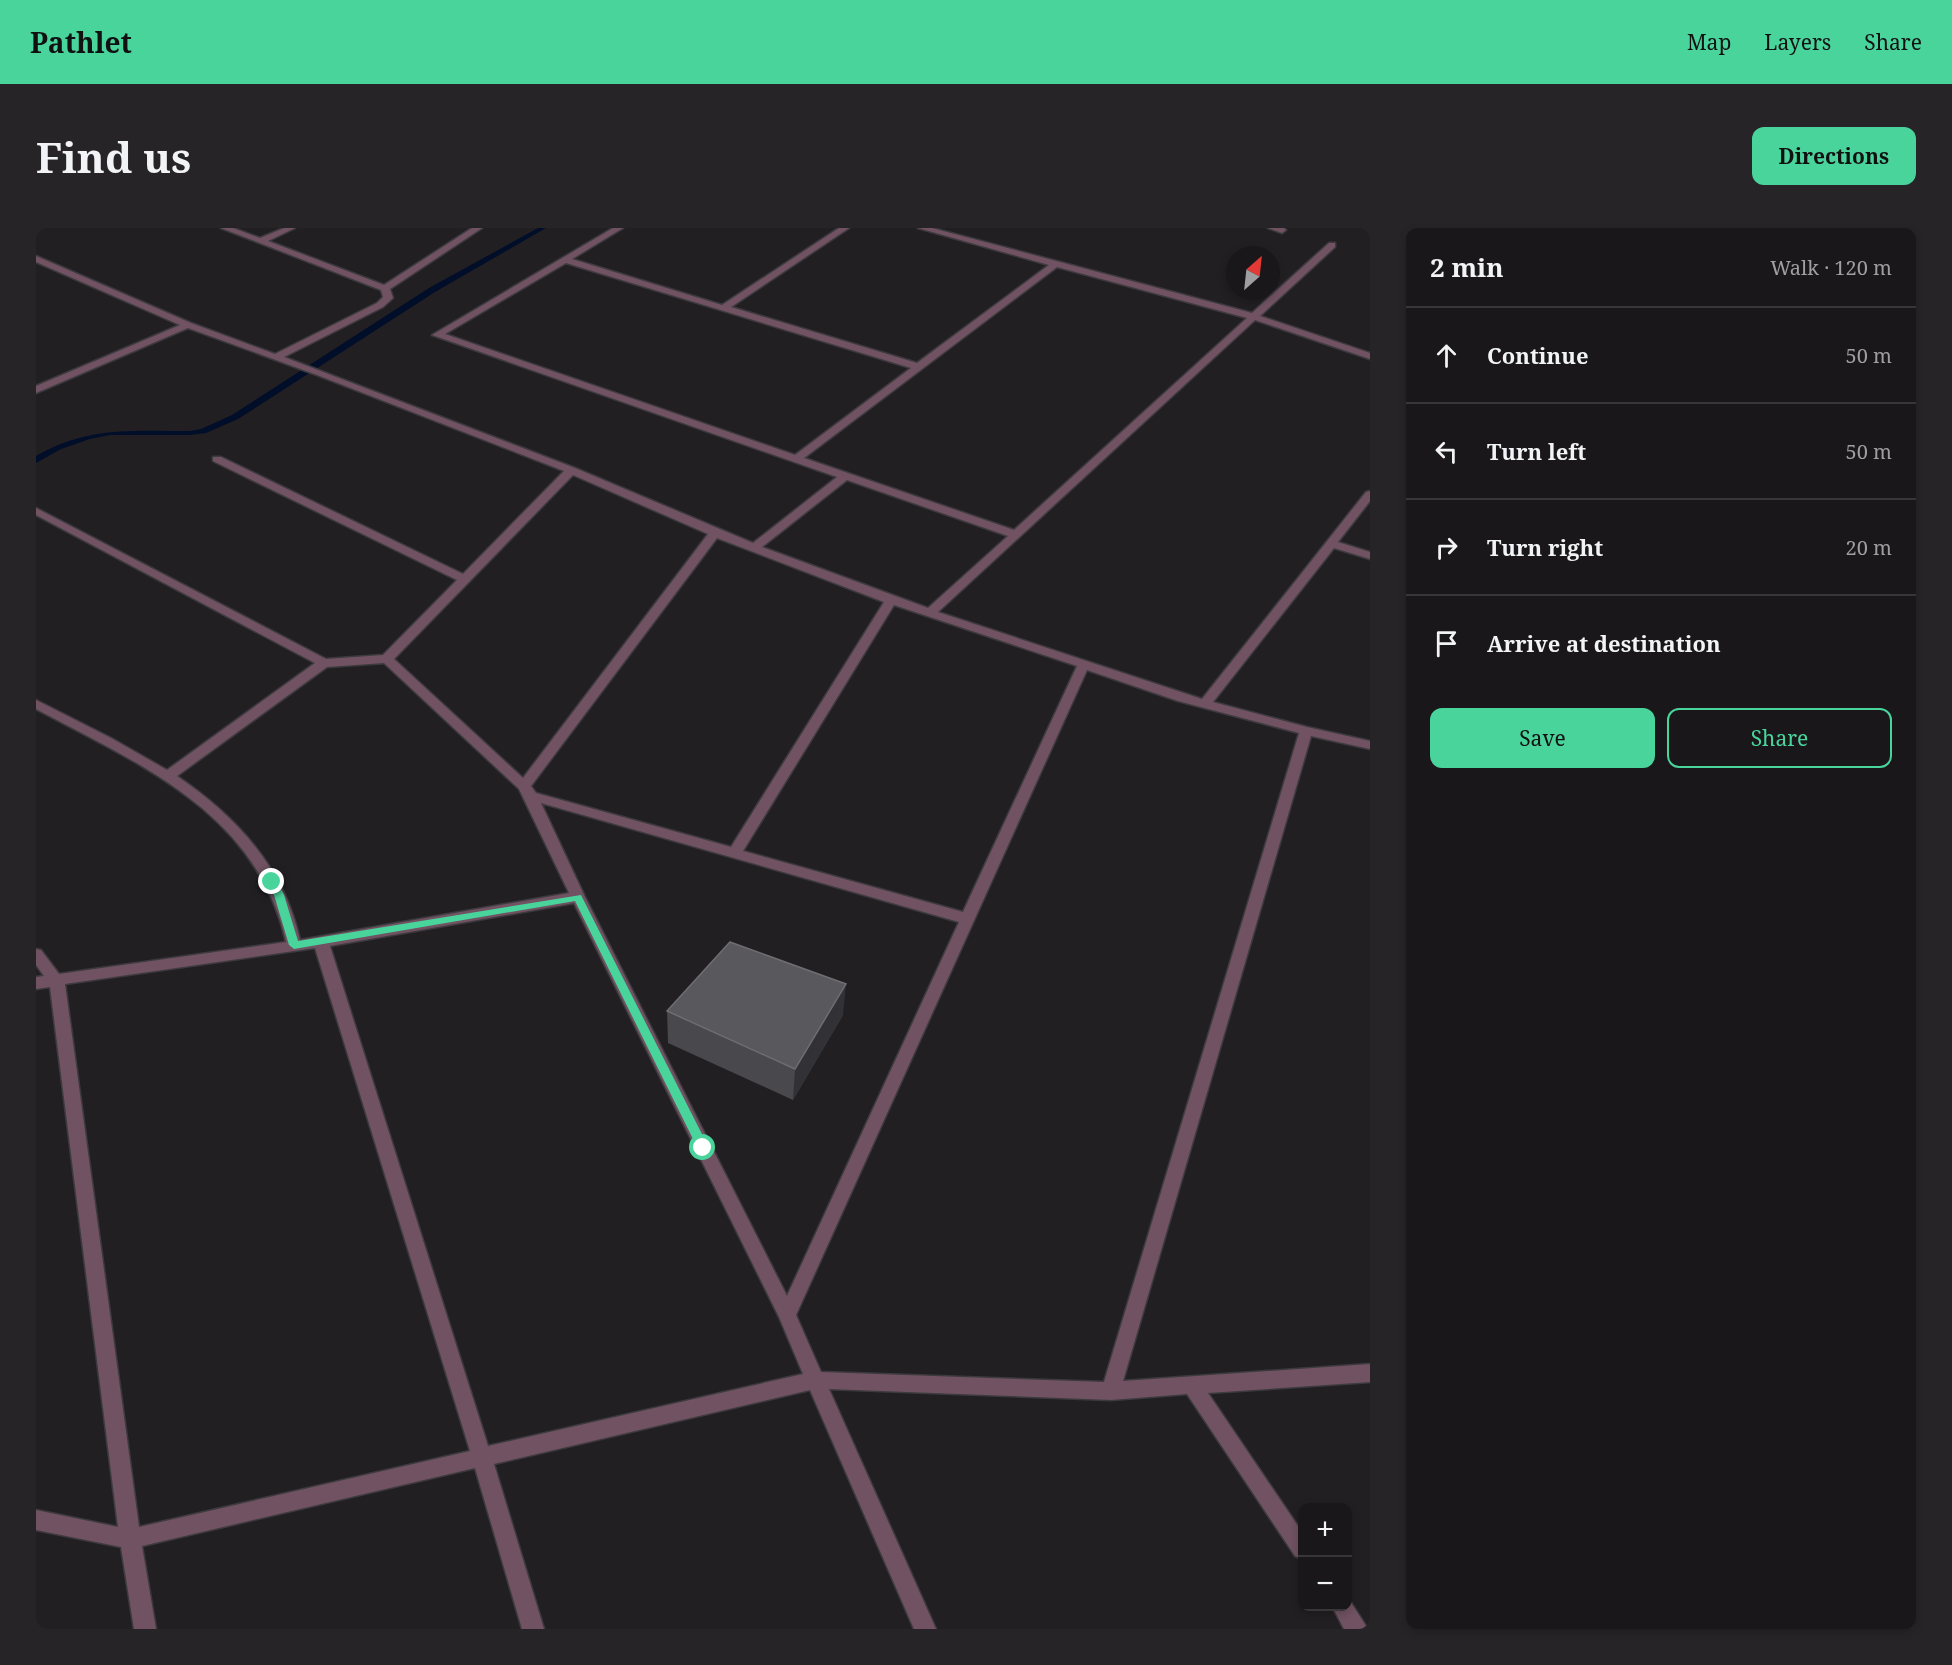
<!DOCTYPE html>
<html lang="en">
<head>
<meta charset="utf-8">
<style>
	:root { --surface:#1a171a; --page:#272427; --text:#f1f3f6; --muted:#9f9fa2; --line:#383639; --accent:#49d49c }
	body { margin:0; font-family:"Noto Serif",serif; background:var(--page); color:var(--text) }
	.controls { position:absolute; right:18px; bottom:18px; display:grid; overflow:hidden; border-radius:12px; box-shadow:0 3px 9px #0003 }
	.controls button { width:54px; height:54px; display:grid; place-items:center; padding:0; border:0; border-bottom:2px solid var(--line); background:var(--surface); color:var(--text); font:30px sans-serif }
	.compass { position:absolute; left:1190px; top:18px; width:54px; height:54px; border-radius:50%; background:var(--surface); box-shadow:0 3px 9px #0003; rotate:27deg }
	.stop { position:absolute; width:18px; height:18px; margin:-14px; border:4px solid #49d49c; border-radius:50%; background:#fff }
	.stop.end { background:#49d49c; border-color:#fff; box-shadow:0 2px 6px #0008 }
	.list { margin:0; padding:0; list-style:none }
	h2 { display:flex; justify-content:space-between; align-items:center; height:78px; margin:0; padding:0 24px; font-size:26px }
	h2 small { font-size:20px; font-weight:400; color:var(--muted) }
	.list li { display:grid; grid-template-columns:39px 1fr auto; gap:18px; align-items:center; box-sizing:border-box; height:96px; padding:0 24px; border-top:2px solid var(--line) }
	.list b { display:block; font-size:22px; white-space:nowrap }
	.list em { font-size:20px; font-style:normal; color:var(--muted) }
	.actions { display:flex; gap:12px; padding:18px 24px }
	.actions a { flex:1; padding:14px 0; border:2px solid var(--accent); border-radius:12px; text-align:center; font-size:21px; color:var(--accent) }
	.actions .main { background:var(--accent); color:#111 }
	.icon { flex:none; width:33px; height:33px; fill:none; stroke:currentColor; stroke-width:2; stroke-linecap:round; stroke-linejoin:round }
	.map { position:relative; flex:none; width:1334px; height:1401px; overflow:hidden; border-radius:12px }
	header { display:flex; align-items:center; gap:36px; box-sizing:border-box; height:84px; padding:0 30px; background:var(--accent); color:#111 }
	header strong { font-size:28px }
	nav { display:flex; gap:33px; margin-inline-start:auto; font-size:21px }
	.intro { display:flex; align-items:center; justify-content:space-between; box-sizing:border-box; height:144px; padding:0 36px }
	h1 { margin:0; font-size:42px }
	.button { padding:15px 27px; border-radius:12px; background:var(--accent); color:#111; font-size:21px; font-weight:700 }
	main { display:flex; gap:36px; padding:0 36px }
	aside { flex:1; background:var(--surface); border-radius:12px; box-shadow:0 3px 9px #0003 }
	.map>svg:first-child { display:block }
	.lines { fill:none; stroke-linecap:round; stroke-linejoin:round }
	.stream { fill:#000e29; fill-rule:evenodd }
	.street-casing { stroke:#3d3a3e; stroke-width:3 }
	.street { fill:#705262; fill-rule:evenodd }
	.wall { fill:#48484d }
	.shaded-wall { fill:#323136 }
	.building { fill:#59585d; stroke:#6e6d72; stroke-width:1.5 }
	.route { fill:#49d49c }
</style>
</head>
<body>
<header>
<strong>Pathlet</strong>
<nav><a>Map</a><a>Layers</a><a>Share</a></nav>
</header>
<div class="intro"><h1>Find us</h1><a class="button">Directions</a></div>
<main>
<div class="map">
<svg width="1334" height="1401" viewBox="0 0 1334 1401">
	<rect width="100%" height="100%" fill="#221f23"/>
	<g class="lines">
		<path class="stream" d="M502,0H510L399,64L202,191L170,205L154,207H74L54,211L25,221L0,235V228C52,198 96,203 154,203L165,201L196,187L393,60Z"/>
		<defs>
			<path id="street" d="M185,0H197L224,10L248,0H259L232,13L348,57L436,0H446L354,61L357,70L347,79L248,129L539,240L717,315L801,249L396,107L577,0H587L536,31L686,77L803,0H813L695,79L881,135L1013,37L882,0H896L1216,85L1293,15H1299V19L1224,88L1334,125V131L1219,92L902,384L1166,471L1330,264L1334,263V273L1302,314L1334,324V331L1298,320L1177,474L1271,499L1334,513V521L1275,508L1087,1153L1334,1136V1154L1172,1165L1266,1304V1331L1259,1328L1151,1166L1075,1172L793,1161L900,1401H878L774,1162L458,1236L508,1401H486L439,1240L106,1318L120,1401H98L85,1319L0,1302V1282L82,1299L14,759L0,761V749L8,748L0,737V721L5,722L23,746L250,714C221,585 105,537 0,481V472L75,510L131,542L279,435L0,287V280L290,431L347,427L421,352L177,233V229H185L427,346L528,243L281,147L152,100L0,165V158L144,97L0,34V28L155,95L239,126L341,75L347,69L345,62ZM530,35L875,140L759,227L409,106ZM1021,39L1211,90L978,302L768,230ZM537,247L672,306L487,550L358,431ZM811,252L972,308L892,380L726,319ZM681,310L848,374L695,619L500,565L495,558ZM858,377L1041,438L927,684L707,623ZM348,435L483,561L533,665L264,712C248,640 201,589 141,548L291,439ZM1051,442L1142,473L1263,505L1068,1154L785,1144L760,1087ZM505,575L923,694L751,1068L549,669ZM538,675L743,1089L767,1146L452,1218L294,718ZM279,720L434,1223L103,1299L29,756Z
				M1232,0H1248L1250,2L1246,5Z
				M1312,1370L1332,1401H1308L1296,1378H1312Z"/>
		</defs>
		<use href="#street" class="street-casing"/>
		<use href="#street" class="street"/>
	</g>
	<path class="wall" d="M631,783L807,787L757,872L632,815Z"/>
	<path class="shaded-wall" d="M810,756L807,787L757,872L759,841Z"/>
	<path class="building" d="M694,714L810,756L759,841L631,783Z"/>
	<path class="route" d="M236,651L240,652L248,667L262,713L545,667L673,920L671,923H663L539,673L258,721L253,717L238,667L232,654Z"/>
</svg>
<div class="controls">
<button>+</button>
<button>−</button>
</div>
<svg class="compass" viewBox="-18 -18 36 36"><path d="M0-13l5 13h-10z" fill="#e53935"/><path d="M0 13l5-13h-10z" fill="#9f9fa2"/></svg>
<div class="stop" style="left:667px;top:920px"></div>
<div class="stop end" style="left:236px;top:654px"></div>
</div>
<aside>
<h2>2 min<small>Walk · 120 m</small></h2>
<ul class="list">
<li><svg class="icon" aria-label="ahead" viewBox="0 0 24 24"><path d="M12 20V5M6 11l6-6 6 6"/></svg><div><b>Continue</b></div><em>50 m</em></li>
<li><svg class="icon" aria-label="left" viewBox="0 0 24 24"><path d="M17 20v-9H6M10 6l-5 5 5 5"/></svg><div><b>Turn left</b></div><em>50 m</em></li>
<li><svg class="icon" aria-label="right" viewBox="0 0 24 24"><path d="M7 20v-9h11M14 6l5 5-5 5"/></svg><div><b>Turn right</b></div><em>20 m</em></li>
<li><svg class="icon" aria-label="arrive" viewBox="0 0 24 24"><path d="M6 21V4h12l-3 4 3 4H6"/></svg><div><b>Arrive at destination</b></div></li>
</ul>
<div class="actions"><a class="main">Save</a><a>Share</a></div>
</aside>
</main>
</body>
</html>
